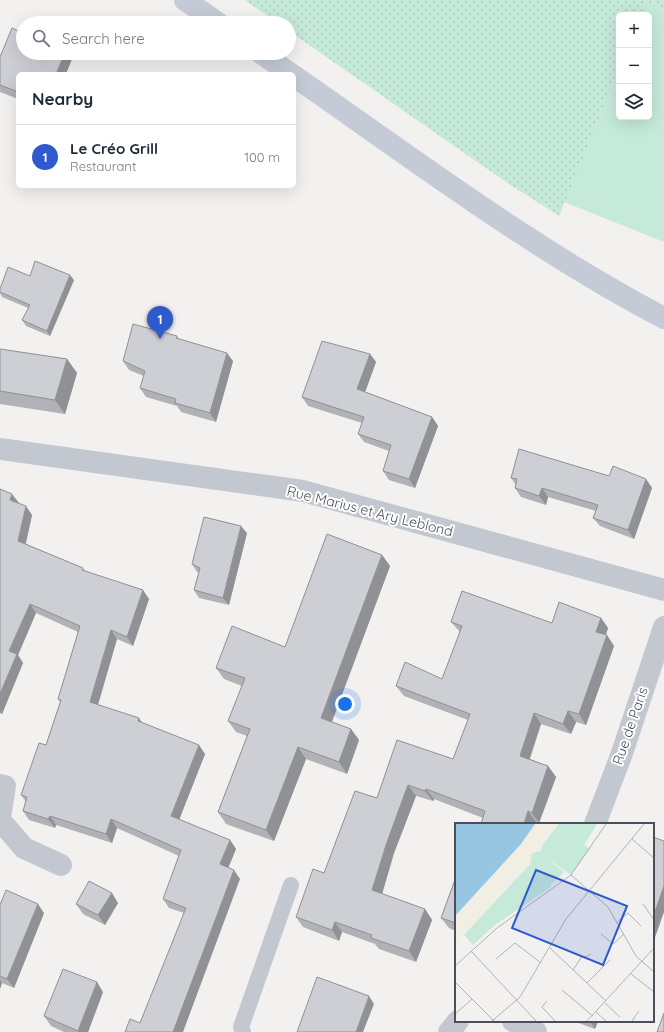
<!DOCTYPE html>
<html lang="en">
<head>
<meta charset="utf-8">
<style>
	:root { --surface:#fff; --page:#f2f2f3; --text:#1f2937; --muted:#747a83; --line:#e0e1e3; --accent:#2f5acd }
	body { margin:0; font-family:Quicksand,sans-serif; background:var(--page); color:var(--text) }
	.controls { position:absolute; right:12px; top:12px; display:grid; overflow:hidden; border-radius:6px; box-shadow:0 4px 16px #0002 }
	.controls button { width:36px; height:36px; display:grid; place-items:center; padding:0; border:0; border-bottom:1px solid var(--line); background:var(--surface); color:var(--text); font:20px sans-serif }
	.you { position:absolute; left:345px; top:704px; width:14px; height:14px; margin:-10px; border:3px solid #fff; border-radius:50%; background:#1a73e8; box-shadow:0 0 0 6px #1a73e833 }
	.badge { display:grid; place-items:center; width:26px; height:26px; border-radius:50%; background:var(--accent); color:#fff; font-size:13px; font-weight:700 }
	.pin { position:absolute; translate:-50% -33px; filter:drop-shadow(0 1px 2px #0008) }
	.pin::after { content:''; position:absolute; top:21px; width:14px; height:12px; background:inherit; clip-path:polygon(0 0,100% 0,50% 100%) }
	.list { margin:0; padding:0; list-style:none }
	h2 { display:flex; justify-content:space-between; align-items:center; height:52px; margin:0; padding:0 16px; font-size:17px }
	h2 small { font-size:13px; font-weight:400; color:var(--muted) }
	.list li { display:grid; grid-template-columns:26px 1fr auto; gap:12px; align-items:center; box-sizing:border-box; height:64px; padding:0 16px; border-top:1px solid var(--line) }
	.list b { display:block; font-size:15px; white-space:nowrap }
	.list p { margin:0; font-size:13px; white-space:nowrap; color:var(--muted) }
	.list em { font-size:13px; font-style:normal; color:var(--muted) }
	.icon { flex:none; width:22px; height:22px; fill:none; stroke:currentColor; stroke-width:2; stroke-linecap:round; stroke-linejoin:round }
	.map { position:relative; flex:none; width:664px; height:1032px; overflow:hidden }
	.search { position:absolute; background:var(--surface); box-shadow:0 4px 16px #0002; left:16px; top:16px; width:280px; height:44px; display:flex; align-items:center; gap:10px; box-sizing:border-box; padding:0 14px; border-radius:22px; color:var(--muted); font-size:15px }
	.panel { position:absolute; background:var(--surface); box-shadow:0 4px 16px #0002; left:16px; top:72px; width:280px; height:116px; border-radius:6px }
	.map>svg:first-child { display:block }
	.grass { fill:#c5ead9 }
	.park { fill:url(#park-dots) }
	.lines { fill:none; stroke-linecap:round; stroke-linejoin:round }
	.service { stroke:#c3c8d0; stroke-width:16 }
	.minor { stroke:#c3c8d0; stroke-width:22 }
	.tertiary { stroke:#c3c8d0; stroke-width:22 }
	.secondary { stroke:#c5cbd6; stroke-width:22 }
	.wall { fill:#b1b2b6 }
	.shaded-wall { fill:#909194 }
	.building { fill:#cecfd4; stroke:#909194 }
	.labels { text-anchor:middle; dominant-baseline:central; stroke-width:4; stroke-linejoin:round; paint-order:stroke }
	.street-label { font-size:14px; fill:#4a505b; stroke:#fff }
	.inset-road { fill:none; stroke:#afb1b4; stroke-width:1 }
	.view { fill:#2f5acd; fill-opacity:0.15; stroke:#2f5acd; stroke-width:2 }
	.inset-edge { fill:none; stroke:#4a505b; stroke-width:2 }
</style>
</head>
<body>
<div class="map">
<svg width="664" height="1032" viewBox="0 0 664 1032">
	<defs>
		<pattern id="park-dots" width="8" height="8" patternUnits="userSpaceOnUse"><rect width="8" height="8" fill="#c5ead9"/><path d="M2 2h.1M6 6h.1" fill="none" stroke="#abcabc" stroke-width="1.8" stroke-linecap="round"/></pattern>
	</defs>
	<rect width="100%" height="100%" fill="#f2f1f0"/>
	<path class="grass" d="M646,2L664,10V242L564,202L619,68V117H649V15H641Z"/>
	<path class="park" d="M245,0H664V10L646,2L641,15H619V68L559,216L506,182L289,31V23H278Z"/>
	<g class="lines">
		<path class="service" d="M243,1032L241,1027L291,885"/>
		<path class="minor" d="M0,785L5,786L0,817
			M0,820L24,848L61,865
			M513,1021L536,1032"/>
		<path class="tertiary" d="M0,449L303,491L664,590
			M595,824L621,756L664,627
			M449,1032L458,1021"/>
		<path class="secondary" d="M185,0L218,23
			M261,53L291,74
			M294,76C415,160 534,250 664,318"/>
	</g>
	<path class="wall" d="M23,53H68L72,59L18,74V99L0,92V57Z
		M30,276L74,280L50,336L26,326L22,320L28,308L2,297L0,293V289Z
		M177,336L179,339L233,361L216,422L181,412L177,406L146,397L140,388L144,376L129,370L123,361Z
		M0,349L67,359L77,373L65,414L0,404Z
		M370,354L376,362L365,392L432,417L438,426L415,488L389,480L383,471L389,451L364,442L358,434L362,423L308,406L302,397Z
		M609,476L646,479L652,488L634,539L600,526L593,518L596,511L548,497L546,505L521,497L515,488L516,485L511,478Z
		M0,489L19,503L32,515L26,544L83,568L85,571L149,599L133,646L117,639L98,705L142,723L205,754L179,820L230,840L236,849L228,868L240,879L140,1023L184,913L169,908L163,899L179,856L117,828L112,843L56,825L55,828L29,820L23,811L26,802L21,795L46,745L60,702L58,699L78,632L36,613L18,655L23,663L2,714L0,713Z
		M247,533L229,605L199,598L194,590L199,572H197L192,564Z
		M382,555L390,566L332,722L351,729L359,740L347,774L306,759L274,841L226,824L218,812L247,736L236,732L228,721L242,686L224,679L216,668L285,647Z
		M601,618L608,628L606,635L614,646L586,725L576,722L571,734L541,724L530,759L548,766L556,777L539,823L536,822L535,824H481L483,818L434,799L433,801L416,796L394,853L382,894L425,909L432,920L416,962L379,949L375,944L342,932L339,941L303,927L296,917L324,873L377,798L453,759L468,720L404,696L396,686L442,679L460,632L451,622L552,623Z
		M456,877V931L449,928L441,918Z
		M118,903L105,925L83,914L76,904Z
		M0,905L44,913L14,988L2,983L0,989Z
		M103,992L88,1032H64L51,1026L44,1016Z
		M573,1021H598L595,1029Z"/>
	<path class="shaded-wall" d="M65,53H68L72,59L66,74H56Z
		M70,275L74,280L50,336L47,331Z
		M227,353L233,361L216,422L210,413Z
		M370,354L376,362L363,398L357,389Z
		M67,359L77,373L65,414L55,400Z
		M432,417L438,426L415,488L409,479Z
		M646,479L652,488L634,539L628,530Z
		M542,488L548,497L546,505L539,496Z
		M12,494L19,503L16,509L10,500Z
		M26,506L32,515L24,550L18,541Z
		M241,526L247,533L229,605L223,598Z
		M382,555L390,566L329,729L321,718Z
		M143,590L149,599L133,646L127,637Z
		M30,604L36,613L18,655L23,663L2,714L0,712V694L9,651Z
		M601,618L608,628L603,642L596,632Z
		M111,630L117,639L96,711L90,702Z
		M607,635L614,646L586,725L579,714Z
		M568,711L576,722L571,734L563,724Z
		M534,713L541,724L527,766L520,756Z
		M139,718L145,727L138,721Z
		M351,729L359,740L347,774L339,762Z
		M199,745L205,754L177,825L171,816Z
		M298,747L306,759L274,841L266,830Z
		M548,766L556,777L539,823L532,813Z
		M408,785L416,796L394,853L380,901L372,890L387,842Z
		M426,789L434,799L433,801L425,791Z
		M528,811L536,822L535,824H524Z
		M50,816L56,825L55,828L48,819Z
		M111,819L117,828L112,843L106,834Z
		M230,840L236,849L226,873L220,864Z
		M234,870L240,879L183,1032H173Z
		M664,886V912L653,943V917Z
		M112,893L118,903L105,925L98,915Z
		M38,904L44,913L14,988L7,979Z
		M425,909L432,920L416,962L409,951Z
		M335,922L342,932L339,941L332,930Z
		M0,980L2,983L0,989Z
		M97,982L103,992L88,1032H78V1031Z
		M369,996L374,1004L363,1032H356Z
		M590,1021H598L595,1029Z"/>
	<path class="building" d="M12,28L23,33V53H65L56,74H18V92L0,85V57Z
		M35,261L70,275L47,331L22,320L30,305L0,292V289L8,267L30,276Z
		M133,324L177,336L176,338L227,353L210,413L175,403L176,399L140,388L145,371L123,361Z
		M322,341L370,354L357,389L432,417L409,479L383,471L391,445L358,434L364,417L302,397Z
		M0,349L67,359L55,400L0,391Z
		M519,449L609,476L613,466L646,479L628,530L593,518L598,505L542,488L539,496L515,488L517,479L511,478Z
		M0,489L12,494L10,500L26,506L18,541L83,568L82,570L143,590L127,637L111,630L90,702L139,718L138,721L199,745L171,816L230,840L220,864L234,870L173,1032H125L130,1019L140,1023L186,908L163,899L181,850L111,819L106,834L50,816L48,819L23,811L27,797L21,795L39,743L46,745L61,700L58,699L80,626L30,604L9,651L17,654L0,694Z
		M204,517L241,526L223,598L194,590L200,568L192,564Z
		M327,534L382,555L321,718L351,729L339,762L298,747L266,830L218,812L250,729L228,721L245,678L216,668L232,626L285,647Z
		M462,591L552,623L559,602L601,618L596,632L607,635L579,714L568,711L563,724L534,713L520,756L548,766L532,813L528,811L524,824H481L485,811L426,789L425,791L408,785L387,842L372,890L425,909L409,951L371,938L372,935L335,922L332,930L296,917L313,869L324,873L355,791L377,798L397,740L453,759L470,714L396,686L405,662L442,679L462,626L451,622Z
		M653,837L664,841V886L653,917Z
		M456,877V923L441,918Z
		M89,881L112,893L98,915L76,904Z
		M6,890L38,904L7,979L0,976V905Z
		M63,969L97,982L78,1031L44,1016Z
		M317,977L369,996L356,1032H297Z
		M664,1013V1032H657Z"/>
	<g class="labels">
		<g class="street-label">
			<text transform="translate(370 511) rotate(14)">Rue Marius et Ary Leblond</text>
			<text transform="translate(630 726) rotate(-71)">Rue de Paris</text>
		</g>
	</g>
	<g transform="translate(455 823)">
		<rect width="199" height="199" fill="#f2f1f0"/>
		<path d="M103,1H142L129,22L102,3ZM93,36L109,49L95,63L81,48Z" fill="#c5ead9"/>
		<path d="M80,1H103L87,23L86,28L0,122V93L66,21Z" fill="#f1efe3"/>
		<path d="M102,3L135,26L116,52L93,36L81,48L96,64L40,102L18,122L9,112L75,41L77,30L86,28L87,23Z" fill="#c5ead9"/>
		<path d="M0,1H80L66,21L0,93Z" fill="#97c6e2"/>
		<path class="inset-road" d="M177,16L199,35M116,52L153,84L181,133L199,149M188,81L199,97M162,99L173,90L186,103M146,111L158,121L169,111M95,125L151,178M16,128L81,198M41,136L60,120L86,140M0,143L42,105L116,52L151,1M118,147L127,133L130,134L136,131M176,151L199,169M0,159L39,198M132,160L155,137M107,167L138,193M92,178L87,184L100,198M150,180L165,194M141,189L151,198M0,191L17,176M37,198L65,174L111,96L189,1M132,198L199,125M177,198L184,188"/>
		<path class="view" d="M81,47L172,83L148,142L57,105Z"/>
		<rect width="199" height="199" class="inset-edge"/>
	</g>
</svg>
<div class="controls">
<button>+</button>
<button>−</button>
<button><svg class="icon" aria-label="layers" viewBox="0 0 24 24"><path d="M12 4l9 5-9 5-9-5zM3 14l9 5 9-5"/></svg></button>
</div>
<div class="you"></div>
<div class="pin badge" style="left:160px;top:339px">1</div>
<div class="search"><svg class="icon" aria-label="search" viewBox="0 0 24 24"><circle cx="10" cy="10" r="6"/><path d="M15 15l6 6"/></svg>Search here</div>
<section class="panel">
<h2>Nearby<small></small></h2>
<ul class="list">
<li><span class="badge">1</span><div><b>Le Créo Grill</b><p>Restaurant</p></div><em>100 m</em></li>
</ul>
</section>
</div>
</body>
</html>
